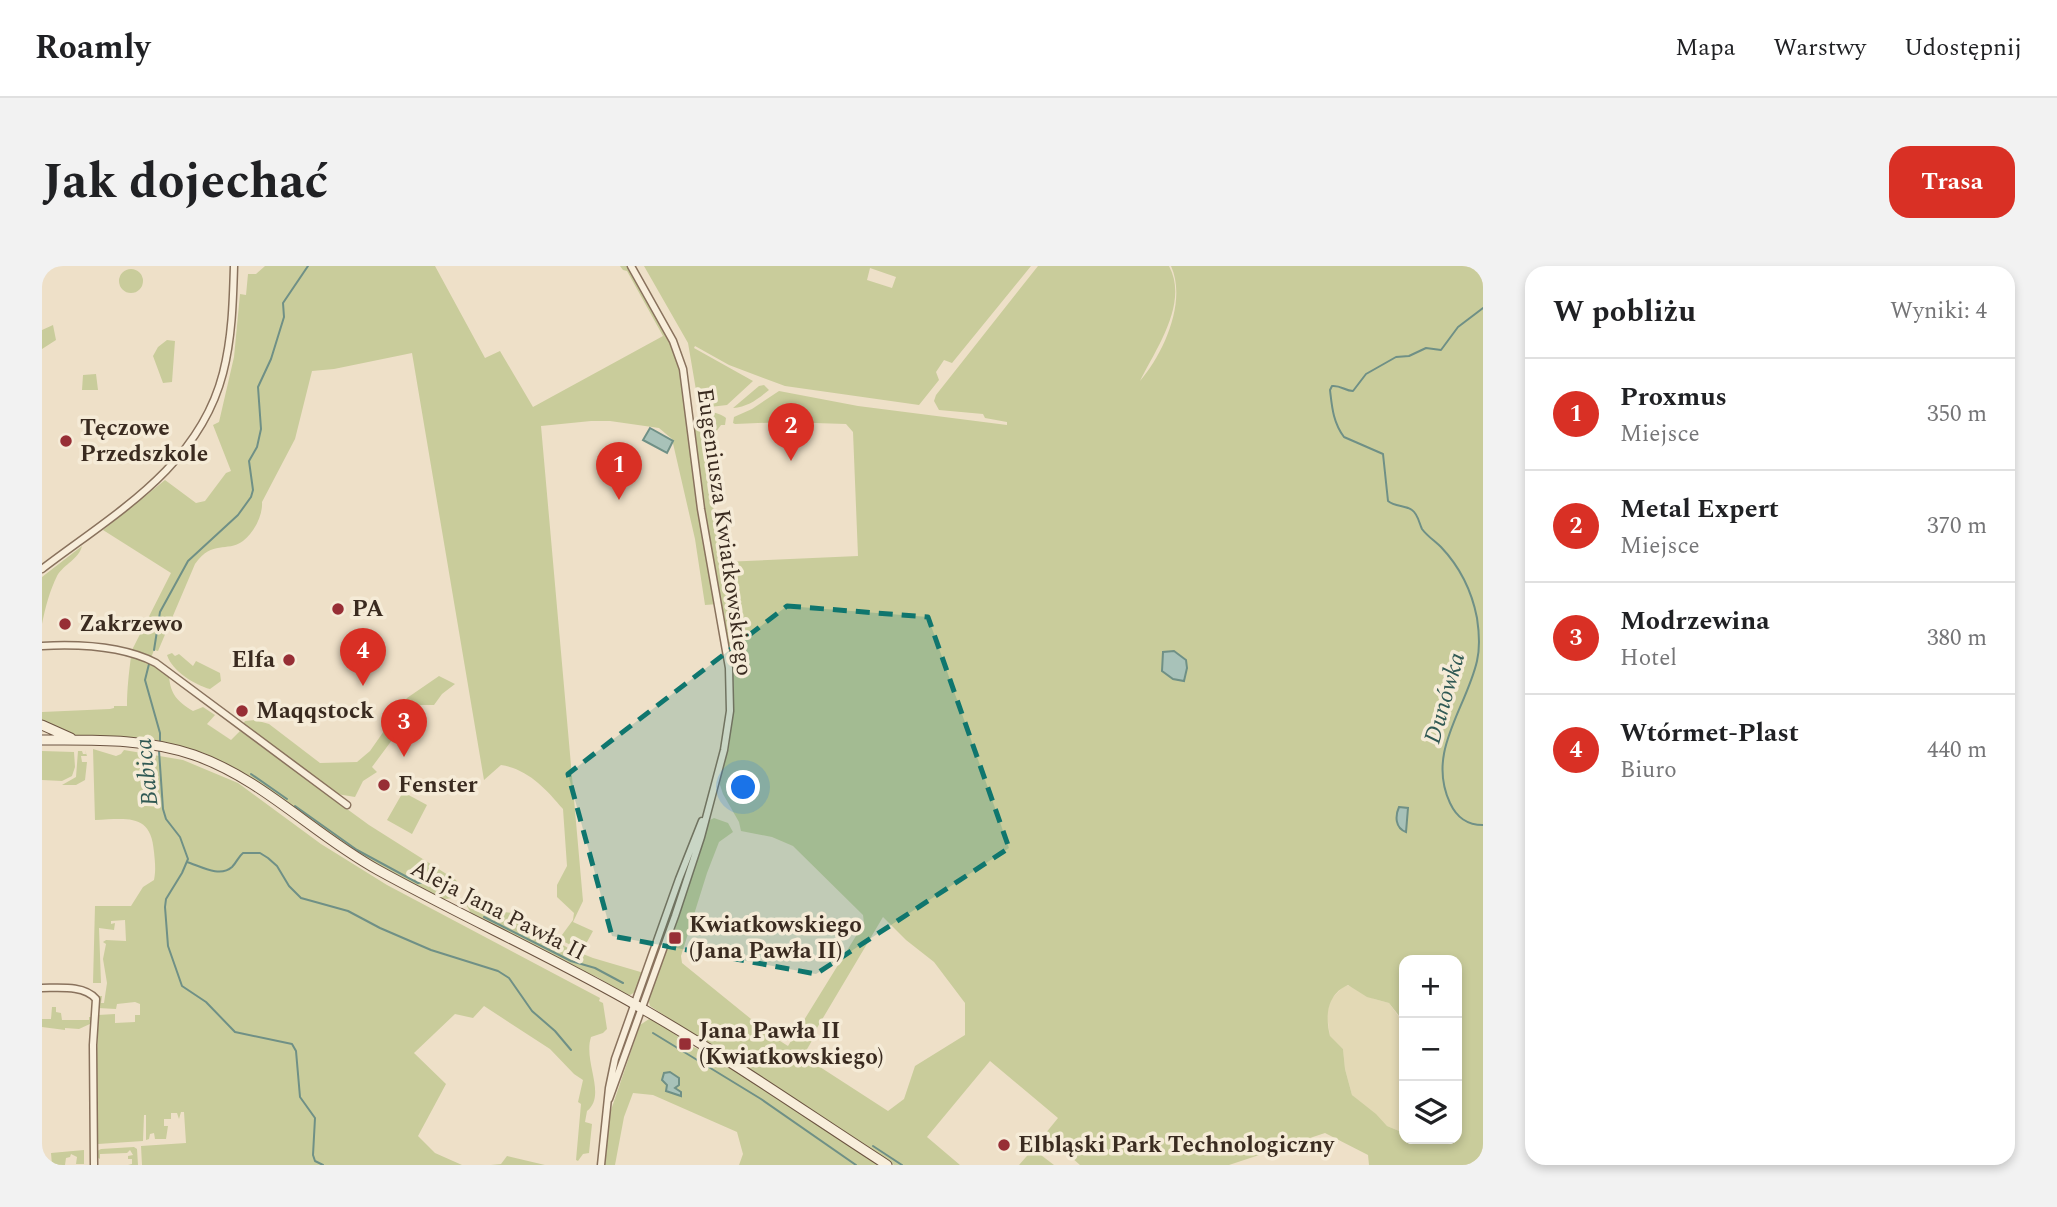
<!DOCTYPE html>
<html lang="pl">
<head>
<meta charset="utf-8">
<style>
	:root { --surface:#fff; --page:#f2f2f2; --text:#202124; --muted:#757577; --line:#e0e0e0; --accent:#d93025 }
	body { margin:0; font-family:Spectral,serif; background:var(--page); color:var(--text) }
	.controls { position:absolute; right:21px; bottom:21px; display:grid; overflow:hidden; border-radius:14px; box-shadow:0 4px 10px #0003 }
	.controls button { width:63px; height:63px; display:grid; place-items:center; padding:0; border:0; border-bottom:2px solid var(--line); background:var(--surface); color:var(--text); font:35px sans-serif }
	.you { position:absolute; left:702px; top:522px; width:24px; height:24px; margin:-18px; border:5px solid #fff; border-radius:50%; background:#1a73e8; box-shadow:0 0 0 10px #1a73e833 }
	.badge { display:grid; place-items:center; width:46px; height:46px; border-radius:50%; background:var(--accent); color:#fff; font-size:23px; font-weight:700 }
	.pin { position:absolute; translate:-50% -58px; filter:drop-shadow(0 2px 4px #0008) }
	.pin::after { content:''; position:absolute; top:37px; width:24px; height:21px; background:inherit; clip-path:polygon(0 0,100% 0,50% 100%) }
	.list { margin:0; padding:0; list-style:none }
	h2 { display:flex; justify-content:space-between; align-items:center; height:91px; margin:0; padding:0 28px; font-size:30px }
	h2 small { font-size:23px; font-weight:400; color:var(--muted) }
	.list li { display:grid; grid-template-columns:46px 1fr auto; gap:21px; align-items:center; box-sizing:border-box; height:112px; padding:0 28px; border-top:2px solid var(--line) }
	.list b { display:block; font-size:26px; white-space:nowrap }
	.list p { margin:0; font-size:23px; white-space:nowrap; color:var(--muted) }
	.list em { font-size:23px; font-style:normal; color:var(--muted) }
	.icon { flex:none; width:38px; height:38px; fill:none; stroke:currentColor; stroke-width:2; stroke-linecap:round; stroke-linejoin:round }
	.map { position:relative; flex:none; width:1441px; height:899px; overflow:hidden; border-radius:21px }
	header { display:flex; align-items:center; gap:42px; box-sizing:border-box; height:98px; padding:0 35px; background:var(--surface); border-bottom:2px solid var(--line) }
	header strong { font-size:33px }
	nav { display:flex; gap:38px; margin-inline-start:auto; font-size:24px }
	.intro { display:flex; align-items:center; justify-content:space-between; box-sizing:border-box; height:168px; padding:0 42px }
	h1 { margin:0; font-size:49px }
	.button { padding:18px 32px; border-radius:21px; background:var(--accent); color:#fff; font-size:24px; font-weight:700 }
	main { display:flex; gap:42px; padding:0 42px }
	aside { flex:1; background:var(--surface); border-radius:21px; box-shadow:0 4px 10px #0003 }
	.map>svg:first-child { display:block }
	.farmland { fill:#e3d9b5 }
	.green { fill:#c9cc9b; fill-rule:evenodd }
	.water { fill:#a8c2b9; stroke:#6f9086; stroke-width:2 }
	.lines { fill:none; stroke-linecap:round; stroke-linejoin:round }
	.stream { stroke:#6f9086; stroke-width:2 }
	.street-casing { stroke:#89725d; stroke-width:9 }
	.secondary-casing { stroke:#6b5340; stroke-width:11 }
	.street { stroke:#f8eedb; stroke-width:6 }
	.secondary { stroke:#f8eedb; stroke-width:9 }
	.marked { fill:#0f766e; fill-opacity:0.2; stroke:#0f766e; stroke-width:5; stroke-dasharray:14 9; stroke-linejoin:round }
	.poi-dot { fill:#972e35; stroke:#f5ebd7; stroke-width:2.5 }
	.labels { text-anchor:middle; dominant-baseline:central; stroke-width:7; stroke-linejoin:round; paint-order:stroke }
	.poi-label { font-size:23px; font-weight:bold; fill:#3a2b20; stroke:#f5ebd7; text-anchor:start }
	.street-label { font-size:23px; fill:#3a2b20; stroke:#f5ebd7 }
	.water-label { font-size:24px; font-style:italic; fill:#305954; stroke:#f5ebd7 }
</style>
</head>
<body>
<header>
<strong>Roamly</strong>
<nav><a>Mapa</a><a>Warstwy</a><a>Udostępnij</a></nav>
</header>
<div class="intro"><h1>Jak dojechać</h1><a class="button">Trasa</a></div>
<main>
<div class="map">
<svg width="1441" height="899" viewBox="0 0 1441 899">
	<rect width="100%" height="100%" fill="#eee0c8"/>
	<path class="farmland" d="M1303,719L1311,721L1332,733L1347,737L1359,754L1362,772V867L1345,860L1310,829L1303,803L1301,783L1288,771L1285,748L1289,733Z"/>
	<path class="green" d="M223,0H393L443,92L458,85L491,141L621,70L585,5L581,4L578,0H589L637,89L676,338L663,339L653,273L630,173L617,162L568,155H549L499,160L541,635L531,656L551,665L540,685L517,673L531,654L532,647L515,631V619L525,600L521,543C504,523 486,503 459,499L442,514L370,87L292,103L270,105L253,173L220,236C221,249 212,267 201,275C184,287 171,273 153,298L116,385L112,384L109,392L90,384L129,307L61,264L123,214L154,237L163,235L184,207L189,205L171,159L177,156L192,91L198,28L204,29L206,8H214Z
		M602,0H989L910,97L902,94L894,106L897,114L877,139L743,120L687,99L653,80L652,82L711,115L685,139L668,141L666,135L654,124L646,77ZM828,2L854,11L850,22L825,14Z
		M996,0H1127C1147,37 1114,83 1098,115C1122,87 1145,35 1129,0H1441V899H1327L1326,889L1283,867L1187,899H1038L1003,868L1016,852L948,795L885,871L918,899H852L608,740L606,732L633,663L666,555L672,552L686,557L691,566L677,576L665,607L639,690L640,697L730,770L746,780L822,657L821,649L751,580L730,571L699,565L697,556L681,528L677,516L687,481L692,420L688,388L662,241L651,156C656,144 675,144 684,152L683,159H679L670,171L673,208L671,240L681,296L816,290L811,166L804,158L741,156L693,158L691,157L692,151L710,143L737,125L816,140L965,159V156L943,152L941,148L897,144L892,135L894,129ZM841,651L864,674L892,696L923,737V769L873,800L862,833L846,845L761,790L775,766V762ZM1362,694H1415V873H1362V867L1345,860L1334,848L1310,829L1303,803L1301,783L1288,770C1283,750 1285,728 1306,719L1325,731L1347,737L1358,751L1362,772Z
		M77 15a12 12 0 1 1 24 0a12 12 0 1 1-24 0Z
		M11,59L14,74L0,83V64Z
		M125,74L133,75L130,116L121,117L111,90L116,81Z
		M54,108L56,124H40L41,109Z
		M722,119L727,124C716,133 706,141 691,142L717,120Z
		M40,280C37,293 22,298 15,310C8,324 3,342 0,358V311Z
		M130,387L133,390L137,388L151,400L154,395L178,407L179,415L168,423C153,419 130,405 125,389Z
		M89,390L114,401L127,411C129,429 135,435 151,445L161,441L173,449L165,458L189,474L198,465L327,559L414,614L418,622C416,632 408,633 399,633L331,597L298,576L214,515L162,487L106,472L33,469L0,457V446L68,443L72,442V440H85C85,422 87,407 89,390Z
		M397,410L413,418L400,428L392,439H376L330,501L335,506L321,515L313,531L295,528L201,458L203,455L213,454L227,458L278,497L315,496L328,485L365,432Z
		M51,483L74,490L79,488L82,484L141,494L196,517L279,578L345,619L558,732L557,735L561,737L565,763L561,767L549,771C541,796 565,829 545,845L543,856L550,858L547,887L541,888L536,895L534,894L539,838L536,836L541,814L532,808L508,783L442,740L431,752L413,748L372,787L404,818L376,870L393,887L420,899H100L99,880L144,877L142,846H139L137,853L135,847H129V853H122V860H126L124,873H113L112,867L108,868L107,873L104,874V849H102L101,875L56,878L54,873L56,871L54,870V840L56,836H54L56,749L73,748V757L93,756V749H98V738L93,736L75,738L74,743L56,742L57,730H60L59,737H62L65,717L61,693L64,678L61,676L64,674L84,675L83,654L69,655V658L73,657L72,664L57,662L59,717H51L53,640H89L101,621L112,614C114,604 113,596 112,586C109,547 86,553 53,554Z
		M43,484L45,490H39L40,496H45L43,514L34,519H20L34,511L36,485H40L41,488H44Z
		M0,485L32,486L33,501L30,510L20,515L0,514Z
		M361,526L385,539L370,568L345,554Z
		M662,556L604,728L597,733L643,604Z
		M426,625H430L462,646L471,647L526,682L551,692L602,707L595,725L588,729L582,728L555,711L529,701L430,649L422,635Z
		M10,741H14V746L19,747L20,754H47V751H51L50,757L37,763L23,762V764L0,761V753H9Z
		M607,753L613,754L649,780L666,787L839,899H697L701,888L695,866L611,829L591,827L582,851L573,899H562L568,847L598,759Z
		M92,881L95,883L96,899H86L90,898V893H86V890L91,889L88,884L85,887L58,888V893L54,890L55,885L59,883Z
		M991,883L1012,899H977Z
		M42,884V898H34L35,891L29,888L28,891L24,892L23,899H10L9,887Z
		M465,890L503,899H449L459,898Z"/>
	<path class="water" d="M608,162L631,175L625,187L601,174Z
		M1132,385L1144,394L1145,402L1142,415L1131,413L1120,405L1121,386Z
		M1357,541L1366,542L1364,566C1353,562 1353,550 1357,541Z
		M628,806L637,812V819L633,822L639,826V830L624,825L625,819L620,814L622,807Z"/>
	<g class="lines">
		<path class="stream" d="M1441,42L1416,61L1399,84L1384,82L1367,90L1354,91L1324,108L1311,125C1303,125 1299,119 1290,120L1288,124C1290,141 1291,156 1302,171L1341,188L1346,235C1353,241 1363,239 1370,244C1376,248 1377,257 1380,263C1385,270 1393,275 1399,281C1418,301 1430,326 1435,352C1437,365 1438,382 1435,395C1424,443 1384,486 1408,537C1415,552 1425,559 1441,559
			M112,384L118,346L146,295L196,249L209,231L211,224L207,195L215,181L219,163L216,121L229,93L242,51L241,37L266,0
			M107,398L103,414L118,467V476
			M117,485L121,543L124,553L138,571L146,593L140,607L124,633L123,641L126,680L140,720L164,736L193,766L250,778L254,785L258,831L273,852L271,889L273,895L281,899
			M209,508L245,533
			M253,540L315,584L376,617L397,614
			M145,596C158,600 178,612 190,601C195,596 196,591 201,587H218L226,592L235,600L247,620L259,632L306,645L338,662L389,684L456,705L467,712L490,745L513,765L529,784
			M442,651L529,695L553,702L581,717
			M611,767L719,833L814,899
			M831,880L860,899"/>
		<defs>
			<path id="street" d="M0,303C72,248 157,201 181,107C190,72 191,36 192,0
				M0,380C37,378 81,380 114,397L305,539
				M0,722C17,722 42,719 54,733L51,779L52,899
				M567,833L633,650L659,571L682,484L688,445L687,402L659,243L641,103L631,75L589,0
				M559,899L567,822L573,793L637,613L660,555"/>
			<path id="secondary" d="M0,459L29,472
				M0,474C50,474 104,472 152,489C221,513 272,569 336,604C423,652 513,692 599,742C683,790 763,846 845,899"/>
		</defs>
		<use href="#street" class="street-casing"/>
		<use href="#secondary" class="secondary-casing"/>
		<use href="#street" class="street"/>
		<use href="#secondary" class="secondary"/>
	</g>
	<path class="marked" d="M745,340L886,351L967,582L774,708L570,670L526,508Z"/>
	<g class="poi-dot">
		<circle cx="24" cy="175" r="7"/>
		<circle cx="296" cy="343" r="7"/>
		<circle cx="23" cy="358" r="7"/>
		<circle cx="247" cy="394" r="7"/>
		<circle cx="200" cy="445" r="7"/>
		<circle cx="342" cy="519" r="7"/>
		<rect x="626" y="665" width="14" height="14" rx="3.5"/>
		<rect x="636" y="771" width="14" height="14" rx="3.5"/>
		<circle cx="962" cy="879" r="7"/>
	</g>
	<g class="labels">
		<g class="poi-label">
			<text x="38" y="162">Tęczowe<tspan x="38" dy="26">Przedszkole</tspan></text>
			<text x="310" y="343">PA</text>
			<text x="37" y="358">Zakrzewo</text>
			<text x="233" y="394" text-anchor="end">Elfa</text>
			<text x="214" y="445">Maqqstock</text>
			<text x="356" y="519">Fenster</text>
			<text x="647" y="659">Kwiatkowskiego<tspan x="647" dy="26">(Jana Pawła II)</tspan></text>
			<text x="657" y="765">Jana Pawła II<tspan x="657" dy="26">(Kwiatkowskiego)</tspan></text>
			<text x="976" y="879">Elbląski Park Technologiczny</text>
		</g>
		<g class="street-label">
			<text transform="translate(682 266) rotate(82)">Eugeniusza Kwiatkowskiego</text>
			<text transform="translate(456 645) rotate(27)">Aleja Jana Pawła II</text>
		</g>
		<g class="water-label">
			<text transform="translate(1403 432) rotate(-74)">Dunówka</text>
			<text transform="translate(105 506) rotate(-96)">Babica</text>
		</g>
	</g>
</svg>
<div class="controls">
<button>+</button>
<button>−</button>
<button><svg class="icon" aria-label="layers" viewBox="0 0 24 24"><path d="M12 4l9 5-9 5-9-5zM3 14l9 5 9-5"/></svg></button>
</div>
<div class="you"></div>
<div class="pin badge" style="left:577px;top:234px">1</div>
<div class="pin badge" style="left:749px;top:195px">2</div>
<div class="pin badge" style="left:362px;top:491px">3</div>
<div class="pin badge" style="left:321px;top:420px">4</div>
</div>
<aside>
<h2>W pobliżu<small>Wyniki: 4</small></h2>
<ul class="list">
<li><span class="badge">1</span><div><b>Proxmus</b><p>Miejsce</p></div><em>350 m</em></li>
<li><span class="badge">2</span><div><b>Metal Expert</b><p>Miejsce</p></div><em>370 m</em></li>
<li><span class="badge">3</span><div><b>Modrzewina</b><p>Hotel</p></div><em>380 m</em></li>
<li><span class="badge">4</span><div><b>Wtórmet-Plast</b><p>Biuro</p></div><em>440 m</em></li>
</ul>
</aside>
</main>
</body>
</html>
